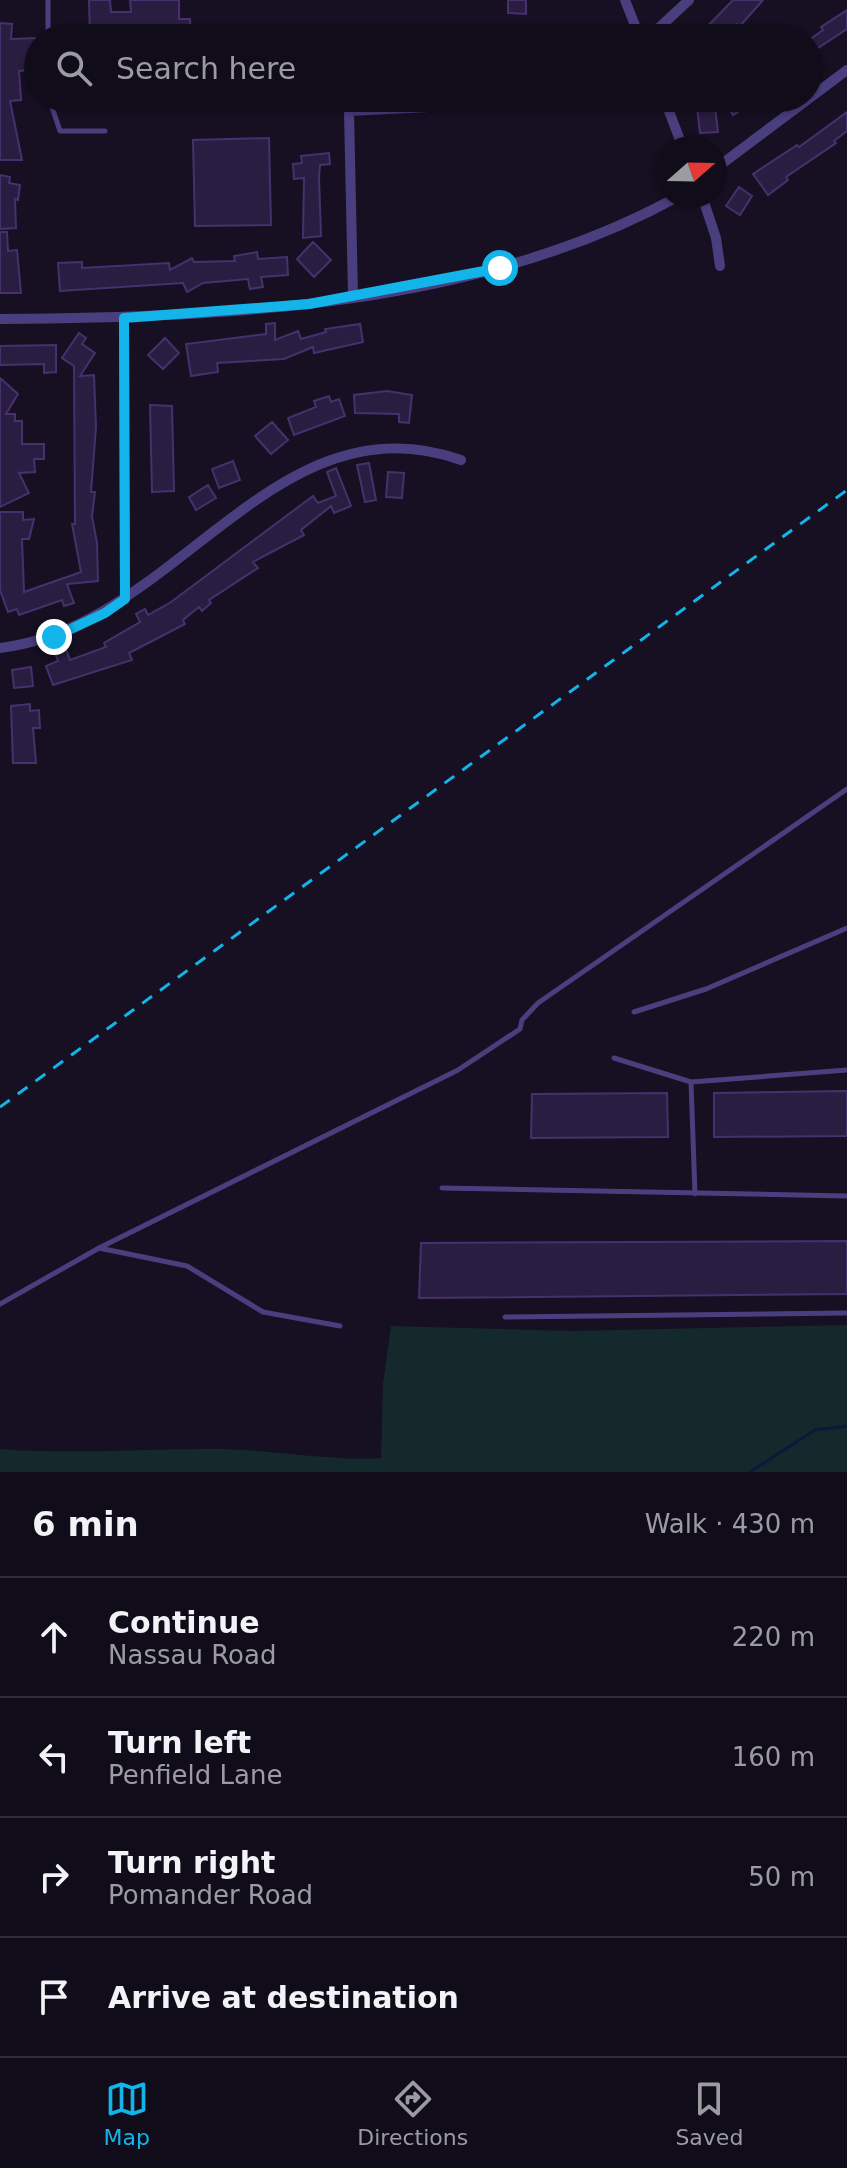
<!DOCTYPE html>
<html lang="en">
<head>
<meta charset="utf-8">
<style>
	:root { --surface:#100c1a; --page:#191523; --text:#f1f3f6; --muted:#9c9ba2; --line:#302c39; --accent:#13b4e9 }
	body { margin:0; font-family:"DejaVu Sans",sans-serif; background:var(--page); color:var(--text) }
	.compass { position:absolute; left:655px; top:136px; width:72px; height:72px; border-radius:50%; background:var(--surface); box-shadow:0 2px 6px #0004; rotate:70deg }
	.stop { position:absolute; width:24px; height:24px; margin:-18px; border:6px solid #13b4e9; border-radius:50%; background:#fff }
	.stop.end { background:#13b4e9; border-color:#fff; box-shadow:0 2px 8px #0008 }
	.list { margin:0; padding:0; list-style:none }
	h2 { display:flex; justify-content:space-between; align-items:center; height:104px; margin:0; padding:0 32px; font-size:34px }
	h2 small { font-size:26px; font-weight:400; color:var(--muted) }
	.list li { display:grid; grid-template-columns:52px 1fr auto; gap:24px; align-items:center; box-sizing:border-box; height:120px; padding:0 32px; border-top:2px solid var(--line) }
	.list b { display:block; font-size:30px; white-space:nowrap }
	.list p { margin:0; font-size:26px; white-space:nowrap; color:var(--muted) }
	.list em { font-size:26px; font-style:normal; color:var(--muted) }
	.icon { flex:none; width:44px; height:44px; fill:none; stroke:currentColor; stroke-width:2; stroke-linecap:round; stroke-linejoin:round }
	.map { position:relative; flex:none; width:847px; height:1472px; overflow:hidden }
	.search { position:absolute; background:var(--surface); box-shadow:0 2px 6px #0004; left:24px; right:24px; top:24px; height:88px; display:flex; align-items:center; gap:20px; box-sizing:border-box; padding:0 28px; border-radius:44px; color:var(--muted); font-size:30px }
	.sheet { height:584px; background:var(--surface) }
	nav { display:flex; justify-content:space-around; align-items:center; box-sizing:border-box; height:112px; border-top:2px solid var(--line); background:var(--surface); font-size:22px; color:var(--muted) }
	nav a { display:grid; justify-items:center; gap:4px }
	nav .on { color:var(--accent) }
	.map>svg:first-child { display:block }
	.green { fill:#13292c }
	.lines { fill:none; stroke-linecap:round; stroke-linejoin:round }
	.stream { stroke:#0e183d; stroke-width:3 }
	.building { fill:#2a1d42; stroke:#46316c; stroke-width:2 }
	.lane { stroke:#4a3f7e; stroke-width:5 }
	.street { stroke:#4a3f7e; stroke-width:10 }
	.rail { stroke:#13b4e9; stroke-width:3; stroke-dasharray:12 10; stroke-linecap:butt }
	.route { stroke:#13b4e9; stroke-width:10 }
</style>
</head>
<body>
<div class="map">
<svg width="847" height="1472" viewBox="0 0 847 1472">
	<rect width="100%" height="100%" fill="#161022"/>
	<path class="green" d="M847,1325V1472H0V1449C74,1455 147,1448 221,1449C275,1450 329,1461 381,1458L383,1383L391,1326L572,1331Z"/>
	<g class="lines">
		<path class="stream" d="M750,1472L815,1430L847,1426"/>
	</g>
	<path class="building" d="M89,0H110L111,12H131L130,0H179V19H190L191,33L156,34V38H90Z
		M508,0H526V14L508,13Z
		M733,0H763L739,27L737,24L722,38H696Z
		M847,10V29L809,54V40L823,30L821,27Z
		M0,23L12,24L11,39L37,38L38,60L29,61L30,70L19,71L21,100L10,101L22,160H0Z
		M699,98H714L718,132L700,133L697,108L706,107Z
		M722,98H759L733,115Z
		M847,112V131L834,141L836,143L786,177L788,180L768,195L753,174L797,145L799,147Z
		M269,138L271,225L195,226L193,140Z
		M329,153L330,164L320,165L319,177L321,236L303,238L304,178L294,179L293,164L302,163L301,156Z
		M0,175L10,177L9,183L20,185L18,200L15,199L16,228L0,229Z
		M739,187L752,196L740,215L726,206Z
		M0,232H7L8,251L17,250L21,293H0Z
		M313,242L331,260L314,277L297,259Z
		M257,252L258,259L287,257L288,275L261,277L263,287L250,289L248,279L203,283L187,292L183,283L60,291L58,263L82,262V268L169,263L170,270L192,258L194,262L235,261L234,256Z
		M275,323V340L298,331L301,339L326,332L325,329L360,324L363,342L314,353L313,347L284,359L217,363L218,372L191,376L186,344L266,334V324Z
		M79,333L86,338L82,344L95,353L80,376L94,375L96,427L91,492H95L92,516L97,543L98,581L67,584L74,603L64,606L62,600L19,615L17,609L8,612L0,590V512H23V520L34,519L29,539H22L24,592L81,572L72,524H75L74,366L62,358Z
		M165,338L179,353L163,369L148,355Z
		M56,345V372L44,373V364L0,365V346Z
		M0,378L18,394L6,414H15V421H22V444H44V459H34L35,472L19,473L29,493L0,507Z
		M387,391L412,395L409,423L399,422V414L355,413L354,395Z
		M329,396L331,402L339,399L345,416L294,435L288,418L316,407L314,401Z
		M150,405L172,406L174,491L152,492Z
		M272,422L288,440L271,454L255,436Z
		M233,461L240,480L219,488L212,469Z
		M369,463L376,500L365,502L357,465Z
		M336,468L351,506L334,513L331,506L301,530L304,535L253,562L258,568L209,600L211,603L202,611L199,607L183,620L185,624L129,653L132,660L53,685L46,666L58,661L55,653L66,649L70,660L106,647L104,643L140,622L136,614L145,609L148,615L171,602L313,496L318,503L336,496L327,472Z
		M388,472L404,473L402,498L386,497Z
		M208,485L216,498L196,510L189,497Z
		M31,667L33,686L14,688L12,670Z
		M30,704V711L39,710L40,728H33L36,763H13L11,706Z
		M847,1091V1136L714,1137V1093Z
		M667,1093L668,1137L531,1138L532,1094Z
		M847,1241V1294L419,1298L421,1243Z"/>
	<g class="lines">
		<path class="lane" d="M48,0V38
			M49,98L60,131H105
			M634,1012L706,989L847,928
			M614,1058L691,1082L847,1070
			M691,1082L695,1194
			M442,1188L847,1196
			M99,1248L458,1070L520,1029L522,1020L538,1003L847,789
			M0,1304L99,1248L187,1266L263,1312L340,1326
			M505,1317L847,1313"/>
		<path class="street" d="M625,0L640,38
			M648,38L689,0
			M664,98L683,148
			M715,169L847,70
			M702,196L716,238L720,266
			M353,296L349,111L469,105L507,98
			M124,318L125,599
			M0,319C226,317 476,308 679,196
			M0,648C177,627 274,394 461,460"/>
		<path class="rail" d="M0,1107L847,490"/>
	</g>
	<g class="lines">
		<path class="route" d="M54,637L105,613L125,599L124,318L309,304L500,268"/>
	</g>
</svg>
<svg class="compass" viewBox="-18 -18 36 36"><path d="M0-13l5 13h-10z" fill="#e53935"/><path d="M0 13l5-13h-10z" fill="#9c9ba2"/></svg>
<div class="stop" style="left:500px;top:268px"></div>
<div class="stop end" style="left:54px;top:637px"></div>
<div class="search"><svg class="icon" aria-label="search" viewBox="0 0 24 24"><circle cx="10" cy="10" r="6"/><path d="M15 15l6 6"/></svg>Search here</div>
</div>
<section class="sheet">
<h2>6 min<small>Walk · 430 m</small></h2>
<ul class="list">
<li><svg class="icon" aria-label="ahead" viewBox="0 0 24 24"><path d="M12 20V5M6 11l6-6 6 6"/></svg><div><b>Continue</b><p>Nassau Road</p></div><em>220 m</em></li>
<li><svg class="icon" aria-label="left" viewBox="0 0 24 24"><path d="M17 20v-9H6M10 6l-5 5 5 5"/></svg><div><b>Turn left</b><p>Penfield Lane</p></div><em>160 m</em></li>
<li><svg class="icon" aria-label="right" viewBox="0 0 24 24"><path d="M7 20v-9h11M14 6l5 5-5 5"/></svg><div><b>Turn right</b><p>Pomander Road</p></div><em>50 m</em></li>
<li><svg class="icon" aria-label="arrive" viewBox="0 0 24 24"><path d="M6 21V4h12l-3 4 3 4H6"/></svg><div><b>Arrive at destination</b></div></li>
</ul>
</section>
<nav>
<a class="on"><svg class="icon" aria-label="map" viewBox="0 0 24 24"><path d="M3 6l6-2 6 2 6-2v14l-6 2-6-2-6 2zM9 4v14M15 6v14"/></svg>Map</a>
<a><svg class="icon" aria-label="directions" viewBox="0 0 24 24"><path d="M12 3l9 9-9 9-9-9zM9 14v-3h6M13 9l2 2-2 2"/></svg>Directions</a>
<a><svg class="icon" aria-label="saved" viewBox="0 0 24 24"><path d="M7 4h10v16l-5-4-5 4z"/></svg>Saved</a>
</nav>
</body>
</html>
